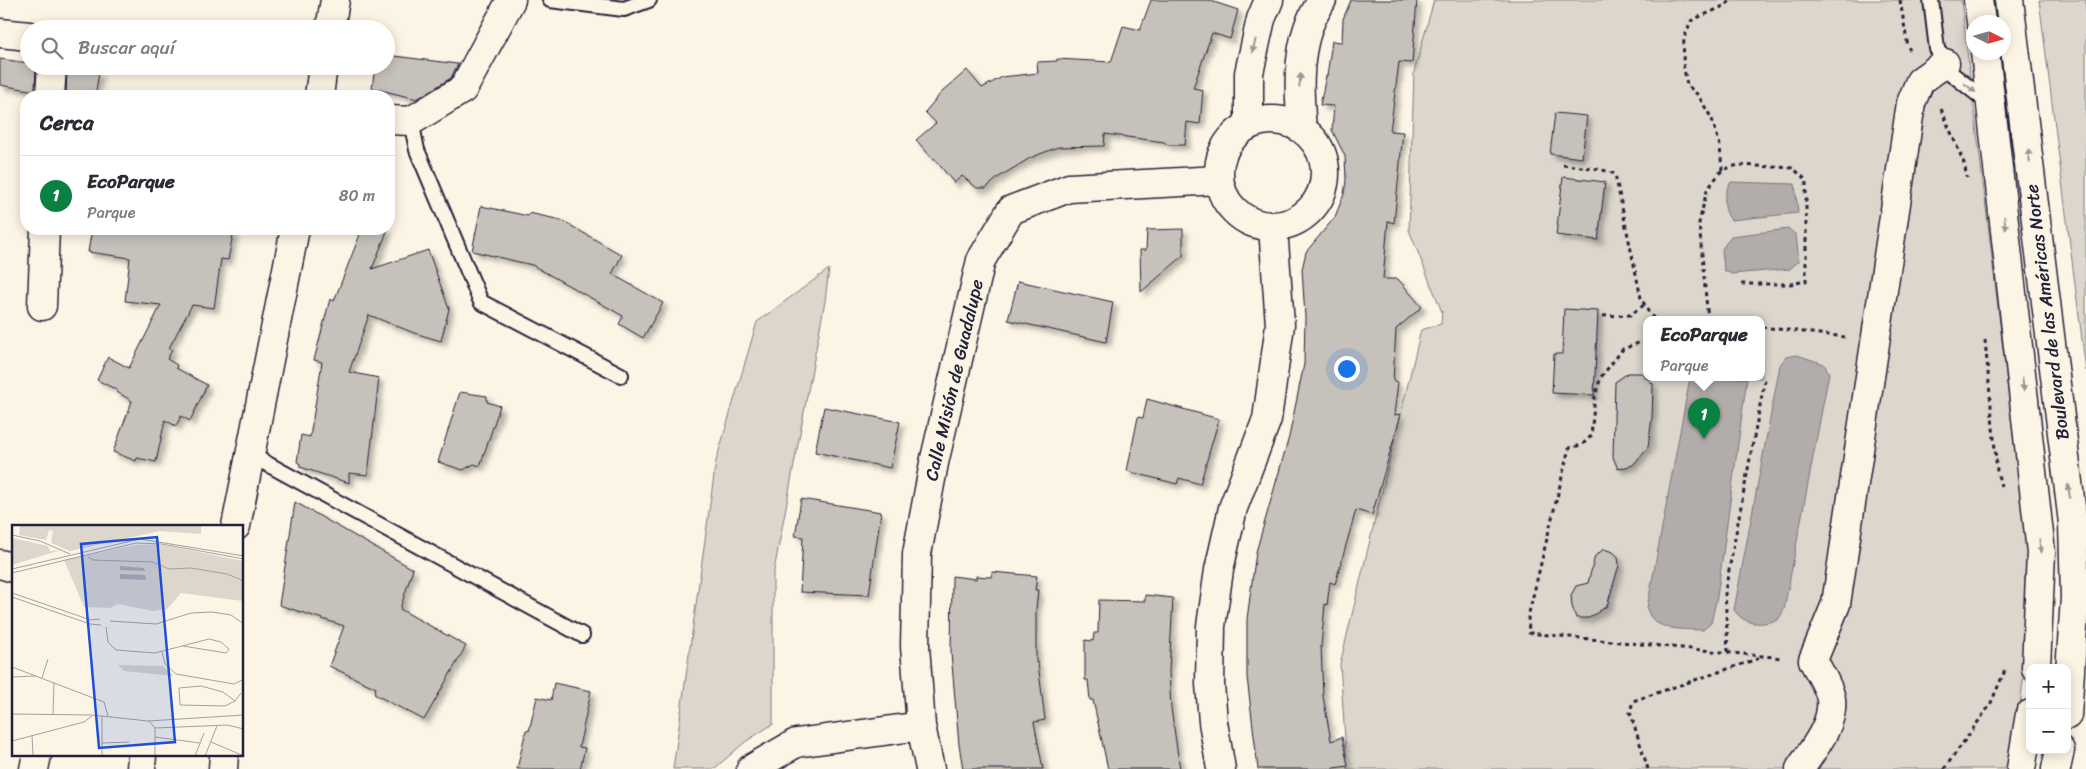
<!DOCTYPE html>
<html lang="es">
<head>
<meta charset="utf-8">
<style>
	:root { --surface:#fff; --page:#f2f2f3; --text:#2b2b33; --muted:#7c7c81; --line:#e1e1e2; --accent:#0b8043 }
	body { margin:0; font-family:Sriracha,sans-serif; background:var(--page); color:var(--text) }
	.controls { position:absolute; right:15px; bottom:15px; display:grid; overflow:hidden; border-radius:10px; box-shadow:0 2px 12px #0003 }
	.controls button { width:45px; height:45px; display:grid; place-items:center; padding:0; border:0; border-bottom:1px solid var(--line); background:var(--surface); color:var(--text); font:25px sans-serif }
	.compass { position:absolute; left:1966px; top:15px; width:45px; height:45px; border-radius:50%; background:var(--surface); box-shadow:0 2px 12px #0003; rotate:95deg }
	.you { position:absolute; left:1346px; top:368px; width:18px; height:18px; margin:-12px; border:4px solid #fff; border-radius:50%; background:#1a73e8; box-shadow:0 0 0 8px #1a73e833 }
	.badge { display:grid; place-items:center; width:32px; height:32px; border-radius:50%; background:var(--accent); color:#fff; font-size:16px; font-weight:700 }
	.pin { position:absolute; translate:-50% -41px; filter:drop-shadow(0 1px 2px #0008) }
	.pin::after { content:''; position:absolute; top:26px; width:18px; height:15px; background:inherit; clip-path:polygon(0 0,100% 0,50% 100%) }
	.popup { position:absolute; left:1643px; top:316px; width:122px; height:65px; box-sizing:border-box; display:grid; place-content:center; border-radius:10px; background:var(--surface); filter:drop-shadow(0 1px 4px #0005); font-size:16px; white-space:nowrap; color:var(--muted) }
	.popup b { font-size:19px; color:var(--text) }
	.popup::after { content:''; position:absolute; left:50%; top:100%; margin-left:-10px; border:10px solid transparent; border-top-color:var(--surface) }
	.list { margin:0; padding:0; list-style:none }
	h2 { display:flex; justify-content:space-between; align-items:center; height:65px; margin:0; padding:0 20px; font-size:21px }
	h2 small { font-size:16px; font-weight:400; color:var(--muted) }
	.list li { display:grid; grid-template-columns:32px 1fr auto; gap:15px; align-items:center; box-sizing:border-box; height:80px; padding:0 20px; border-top:1px solid var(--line) }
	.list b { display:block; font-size:19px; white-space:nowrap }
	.list p { margin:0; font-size:16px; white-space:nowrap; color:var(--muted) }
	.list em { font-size:16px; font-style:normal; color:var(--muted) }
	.icon { flex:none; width:28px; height:28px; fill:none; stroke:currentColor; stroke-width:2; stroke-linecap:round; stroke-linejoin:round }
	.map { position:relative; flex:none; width:2086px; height:769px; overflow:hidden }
	.search { position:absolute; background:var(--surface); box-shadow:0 2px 12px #0003; left:20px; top:20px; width:375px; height:55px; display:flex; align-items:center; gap:12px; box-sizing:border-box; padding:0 18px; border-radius:28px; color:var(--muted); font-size:19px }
	.panel { position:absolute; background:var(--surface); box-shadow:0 2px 12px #0003; left:20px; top:90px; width:375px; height:145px; border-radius:20px }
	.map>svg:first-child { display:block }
	.green { fill:#dcd6cc; stroke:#7f7c84; fill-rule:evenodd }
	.water { fill:#b2adab; stroke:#78757e }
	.building { fill:#c6c1bb; stroke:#22223b; filter:url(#shadow) }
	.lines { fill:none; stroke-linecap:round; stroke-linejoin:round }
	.lane-casing { stroke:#22223b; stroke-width:18 }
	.street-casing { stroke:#22223b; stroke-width:31 }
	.secondary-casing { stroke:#22223b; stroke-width:31 }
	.primary-casing { stroke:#22223b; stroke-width:31 }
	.path { stroke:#22223b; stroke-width:3; stroke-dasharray:4 4; stroke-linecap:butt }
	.lane { stroke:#fcf5e5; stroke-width:14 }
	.street { stroke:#fcf5e5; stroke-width:28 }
	.secondary { stroke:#fcf5e5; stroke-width:28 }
	.primary { stroke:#fcf5e5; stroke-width:28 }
	.oneway { fill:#9a9698 }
	.labels { text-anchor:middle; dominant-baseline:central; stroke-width:4; stroke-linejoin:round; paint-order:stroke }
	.street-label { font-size:18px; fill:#22223b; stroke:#fcf5e5 }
	.inset-road { fill:none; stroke:#a5a1a1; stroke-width:1 }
	.view { fill:#1d4ed8; fill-opacity:0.15; stroke:#1d4ed8; stroke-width:2.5 }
	.inset-edge { fill:none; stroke:#22223b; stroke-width:2.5 }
</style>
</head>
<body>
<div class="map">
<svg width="2086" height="769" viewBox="0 0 2086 769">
	<defs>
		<filter id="shadow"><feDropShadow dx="4.5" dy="4.5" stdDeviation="2.5" flood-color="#0004"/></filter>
	</defs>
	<rect width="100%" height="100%" fill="#fcf5e5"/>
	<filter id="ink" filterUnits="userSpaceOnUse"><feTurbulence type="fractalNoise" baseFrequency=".02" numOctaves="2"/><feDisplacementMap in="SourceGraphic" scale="10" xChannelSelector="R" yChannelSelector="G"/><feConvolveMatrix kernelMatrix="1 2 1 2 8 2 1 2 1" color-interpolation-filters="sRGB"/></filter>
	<g filter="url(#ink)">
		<path class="green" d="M1434,0H1961L2027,549L2026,655L2013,769H1347L1340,664L1421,330L1441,324L1442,312L1409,230L1414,72ZM1646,320H1762V378H1646Z
			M2039,0H2086V371Z
			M829,269L825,301L773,576V724L745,742L714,769H673L716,461L757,322Z"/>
		<path class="water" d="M1731,182L1795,184L1798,213L1731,220C1722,209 1723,193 1731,182Z
			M1789,229L1796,235L1799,261L1790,269L1731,274L1724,270L1722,249L1731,236Z
			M1797,355L1824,364L1829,373L1784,610L1778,620C1760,625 1746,626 1734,610L1780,365L1786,357Z
			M1690,378H1747L1717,597L1711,623L1703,630C1683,629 1652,632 1647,608Z"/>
		<path class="building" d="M1151,0H1208L1238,10L1230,39L1212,33L1193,88L1203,90L1200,124L1187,122L1185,145H1168L1164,142L1105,134L1104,146L1058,147L1030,158L999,177L986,188H977L962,176L954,183L934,158L933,159L916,140L936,123L925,112L941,93L967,70L982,88L1002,77L1038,73L1037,62L1057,61V59L1111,62L1123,26L1140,30Z
			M1351,0H1417L1412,63L1399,62L1390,131L1403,132L1394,223L1388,221L1383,279H1398L1422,307L1396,329L1393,381L1398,382L1394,415L1401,414L1372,515L1356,510L1335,584L1330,582L1327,605L1325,604L1321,646L1323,696L1331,741L1342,737L1348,766L1327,769H1258L1247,677V619L1256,552L1289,437L1304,364L1305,317L1302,269L1306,252L1335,217L1344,194L1346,181L1345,156L1332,130L1334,106L1320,105L1326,76H1327L1332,41L1342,42L1343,19Z
			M386,55L458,64L451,78L417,99L372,88L375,66H386Z
			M0,59L29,63V66H36L35,91L0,85Z
			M67,69L99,73L95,96H66Z
			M1555,113L1587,116L1582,158L1550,154Z
			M1563,177L1605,182L1598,240L1556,235Z
			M481,206L528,216L529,213L561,220L622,255L612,274L663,303L643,338L619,324L623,316L532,265L472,251Z
			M92,229H234L228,260L221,259L214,308L192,305L169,348L172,350L167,359L177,365L176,368L207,385L190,421L181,416L176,426L165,420L156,462L137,458L136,461L113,452L132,401L117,392V390L97,380L108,357L129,368L161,305L125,301L130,258L88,252Z
			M362,229H388L372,269L428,250L449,309L441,341L414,333L369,315L349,372L379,378L368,475L349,473V483L300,467V464L297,462L301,435L310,437L322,362L314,360L330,299L334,301Z
			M1183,229V256L1141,292L1140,250H1146L1147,230Z
			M1018,281L1113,302L1106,342L1008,320Z
			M1564,309L1598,311L1594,395L1552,393L1554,354H1562Z
			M1628,373H1641L1653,384L1652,418L1648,447L1633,465L1618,469L1613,457L1615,382Z
			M460,392L487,396V402L500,406L480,466L474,464L463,470L438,462Z
			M1147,399L1219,419L1200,484L1179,478L1177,484L1127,471L1138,417L1143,418Z
			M824,407L900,422L890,468L815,452Z
			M801,499L881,512L869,595L800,592L803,537L795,536Z
			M295,502L413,569L400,609L466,646L424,720L374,694L376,688L329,666L344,626L279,605Z
			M1604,549L1613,552L1618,557L1619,565L1607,606L1589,618H1576L1572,606L1571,595L1576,586L1588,583L1595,556Z
			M992,572L1037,576L1035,590H1038L1036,609V663H1038L1045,720L1034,722L1043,769H963L959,745L951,653L952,576L976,579V576L991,577Z
			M1145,595L1173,598L1169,672L1171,708L1180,769H1108L1093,700H1090L1088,680H1085V640L1093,641L1094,633H1098L1099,600L1145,601Z
			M554,683L591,691L579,747L585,748L580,769H517L526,730L529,731L537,697L551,700Z"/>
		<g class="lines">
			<defs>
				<path id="lane" d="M550,0L624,9L649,0
					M1931,0L1937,49L1952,74L1990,104
					M411,121L417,150L481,302L621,375
					M249,454L582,635"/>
				<path id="street" d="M0,33L29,36
					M50,96L52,66
					M389,120L411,121L463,89L511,0
					M42,306L45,229
					M0,564L14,568
					M34,769L37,755
					M141,769L142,755
					M751,769L796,743L921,726
					M930,769L921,726L915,646L917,554L934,463L981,260L1011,210L1069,188L1219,180
					M1221,769L1213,722L1210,684L1211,626L1219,570L1233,508L1267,419L1280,325L1273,227
					M1800,769C1813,749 1834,725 1831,699C1829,686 1819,672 1813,660L1836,604L1911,103L1920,81L1945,63"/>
				<path id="secondary" d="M330,29L335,0
					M319,96L323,66
					M1219 173a53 53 0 1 1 106 0a53 53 0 1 1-106 0Z
					M1249,125V73L1261,19L1269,0
					M1302,129C1299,95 1297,60 1308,28C1311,18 1317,9 1322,0
					M236,526L295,229
					M223,769L224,755"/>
				<path id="primary" d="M1978,0L1981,22
					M2009,0L2073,523L2075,598L2067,715
					M1985,52L2041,552L2036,668
					M2021,769L2030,714
					M2056,769L2060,750"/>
			</defs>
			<use href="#lane" class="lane-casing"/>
			<use href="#street" class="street-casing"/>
			<use href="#secondary" class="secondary-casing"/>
			<use href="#primary" class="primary-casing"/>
			<path class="path" d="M1900,0L1908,47L1910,50
				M1941,109L1964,163L1967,178
				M1563,165L1600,169L1615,174L1641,298L1649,313L1655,320
				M1722,170L1720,146L1712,119L1698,95L1687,85L1683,63L1684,38L1691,21C1701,15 1725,8 1731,0
				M1603,316L1630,315L1644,305
				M1708,320L1699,223L1707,190L1722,170L1738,165L1793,168L1806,180V281L1790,284H1740
				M1762,327L1845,337
				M1646,340L1623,349L1601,377L1595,396L1591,436L1582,445L1569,448L1528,617L1529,633L1783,658
				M1985,340L1997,471L2001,486
				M1728,652L1725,591L1765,379
				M1648,769L1630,712L1633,701L1763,657
				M1944,769L1990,705L2006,668"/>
			<use href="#lane" class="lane"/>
			<use href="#street" class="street"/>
			<use href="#secondary" class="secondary"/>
			<use href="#primary" class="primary"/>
		</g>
		<defs><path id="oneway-solid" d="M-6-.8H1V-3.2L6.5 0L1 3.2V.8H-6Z" transform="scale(1.25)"/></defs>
		<g class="oneway">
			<use href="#oneway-solid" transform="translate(1254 46) rotate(103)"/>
			<use href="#oneway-solid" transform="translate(1300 80) rotate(-84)"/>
			<use href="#oneway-solid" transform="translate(1970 88) rotate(38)"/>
			<use href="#oneway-solid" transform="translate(2029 156) rotate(-97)"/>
			<use href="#oneway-solid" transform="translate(2005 223) rotate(84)"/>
			<use href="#oneway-solid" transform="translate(2023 384) rotate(84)"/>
			<use href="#oneway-solid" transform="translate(2069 491) rotate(-97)"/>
			<use href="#oneway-solid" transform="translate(2040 546) rotate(85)"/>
		</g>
	</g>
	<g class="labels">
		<g class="street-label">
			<text transform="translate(2047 312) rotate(-97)">Boulevard de las Américas Norte</text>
			<text transform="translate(954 380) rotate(-77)">Calle Misión de Guadalupe</text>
		</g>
	</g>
	<g transform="translate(12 525)">
		<rect width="231" height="231" fill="#fcf5e5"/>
		<path d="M8,0H189V9L148,6L58,26L39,18L41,6L37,5L34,15L7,10ZM0,13L36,21L38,26L49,25L0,40ZM147,19L231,36V76L169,68L155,84L141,86L106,79L98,83L72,82L52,35L123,20ZM106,140L151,141L162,151L112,146Z" fill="#dcd6cc"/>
		<path d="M108,41L132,43L133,46L108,45ZM108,49L133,50L134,55L108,54Z" fill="#b2adab"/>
		<path class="inset-road" d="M0,10L28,16L58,29M76,32L81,35L141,37L157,44L179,43L215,49L232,56M0,44L128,14L232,31M0,48L124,18L150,19L232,34M0,68L79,95L88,94M0,72L78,99L89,100M98,96L144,99L179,88L200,87L219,90L232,99M94,102L96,117L104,125L143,128L197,114L209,117L217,124L214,128L171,121M150,127L153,139L164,149L222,159L232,154M0,142L92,177L96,191M0,152L24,151M30,153L36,134M223,176L213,181L168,180L167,163L189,161L211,167L223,176L229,168M0,189L80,190L136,196L232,190M41,189L42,158M90,191V231M137,196L143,203L215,200L232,204M20,210L21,231M143,212L188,218M0,216L72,197L80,191M199,217L232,231M90,218L117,217M143,231V203M183,231L192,208M193,231L205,201"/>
		<path class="view" d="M145,12L163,217L87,223L69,19Z"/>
		<rect width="231" height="231" class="inset-edge"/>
	</g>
</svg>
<div class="controls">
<button>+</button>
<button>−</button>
</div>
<svg class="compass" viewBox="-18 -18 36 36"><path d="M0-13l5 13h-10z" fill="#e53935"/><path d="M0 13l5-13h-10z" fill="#7c7c81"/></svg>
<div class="you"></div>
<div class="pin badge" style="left:1704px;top:439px">1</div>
<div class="popup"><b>EcoParque</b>Parque</div>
<div class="search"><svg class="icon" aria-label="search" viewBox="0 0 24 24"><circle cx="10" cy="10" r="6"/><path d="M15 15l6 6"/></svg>Buscar aquí</div>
<section class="panel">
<h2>Cerca<small></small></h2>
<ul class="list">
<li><span class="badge">1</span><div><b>EcoParque</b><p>Parque</p></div><em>80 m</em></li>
</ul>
</section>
</div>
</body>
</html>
